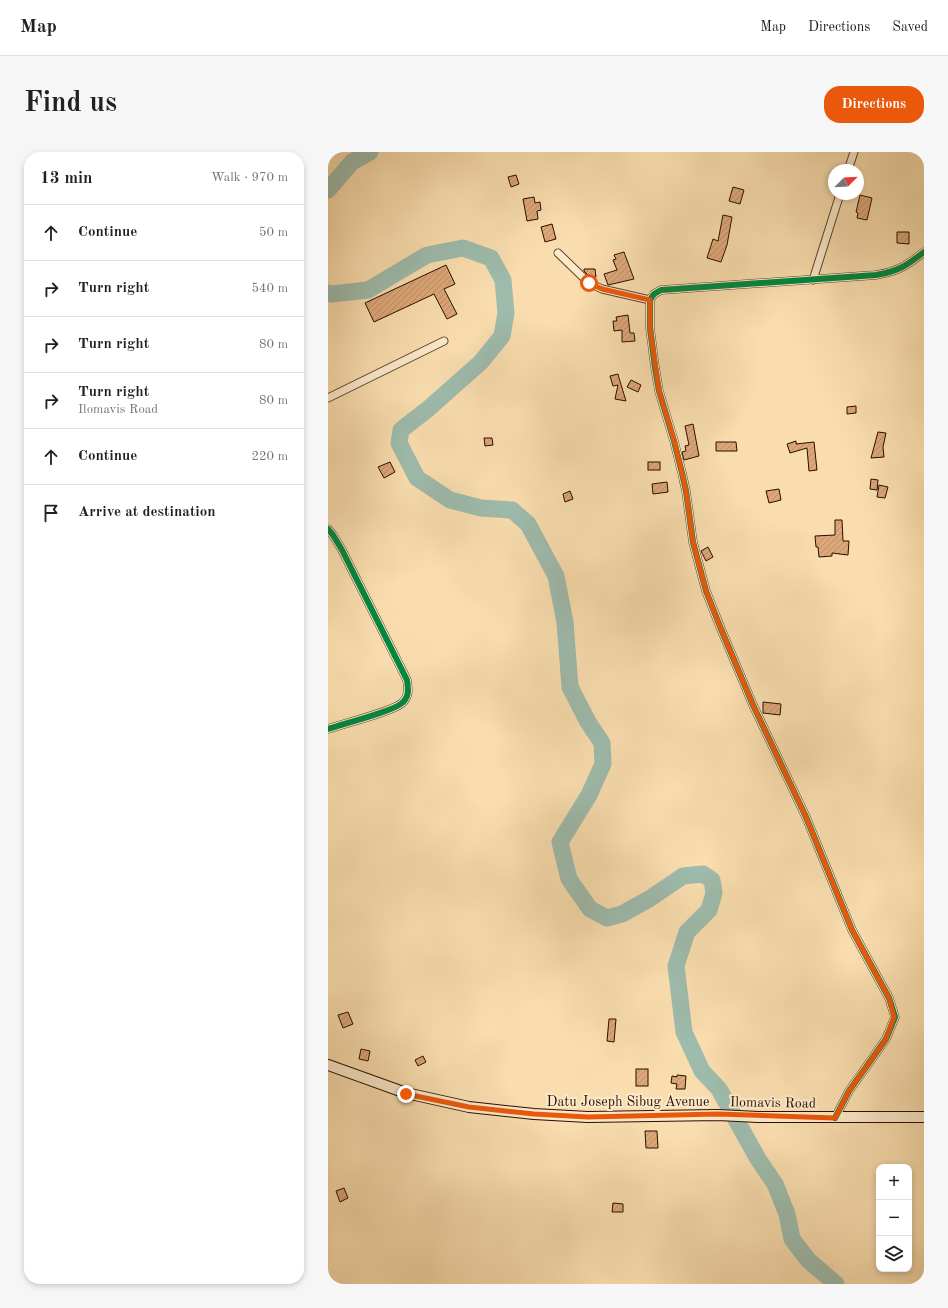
<!DOCTYPE html>
<meta charset="utf-8">
<style>
:root{--surface:#fff;--page:#f6f6f6;--text:#202124;--muted:#757577;--line:#e0e0e0;--accent:#ea580c}
body{margin:0;font-family:"Old Standard TT",serif;background:var(--page);color:var(--text)}
.controls{position:absolute;right:12px;bottom:12px;display:grid;overflow:hidden;border-radius:8px;box-shadow:0 2px 6px #0003}
.controls button{width:36px;height:36px;display:grid;place-items:center;padding:0;border:0;border-bottom:1px solid var(--line);background:var(--surface);color:var(--text);font:20px sans-serif}
.compass{position:absolute;left:500px;top:12px;width:36px;height:36px;border-radius:50%;background:var(--surface);box-shadow:0 2px 6px #0003;rotate:66deg}
.stop{position:absolute;width:12px;height:12px;margin:-9px;border:3px solid #ea580c;border-radius:50%;background:#fff}
.stop.end{background:#ea580c;border-color:#fff;box-shadow:0 1px 4px #0008}
.list{margin:0;padding:0;list-style:none}
h2{display:flex;justify-content:space-between;align-items:center;height:52px;margin:0;padding:0 16px;font-size:17px}
h2 small{font-size:13px;font-weight:400;color:var(--muted)}
.list li{display:grid;grid-template-columns:26px 1fr auto;gap:12px;align-items:center;box-sizing:border-box;height:56px;padding:0 16px;border-top:1px solid var(--line)}
.list b{display:block;font-size:15px;white-space:nowrap}
.list p{margin:0;font-size:13px;white-space:nowrap;color:var(--muted)}
.list em{font-size:13px;font-style:normal;color:var(--muted)}
.icon{flex:none;width:22px;height:22px;fill:none;stroke:currentColor;stroke-width:2;stroke-linecap:round;stroke-linejoin:round}
.map{position:relative;flex:none;width:596px;height:1132px;overflow:hidden;border-radius:16px}
header{display:flex;align-items:center;gap:24px;box-sizing:border-box;height:56px;padding:0 20px;background:var(--surface);border-bottom:1px solid var(--line)}
header strong{font-size:19px}
nav{display:flex;gap:22px;margin-inline-start:auto;font-size:14px}
.intro{display:flex;align-items:center;justify-content:space-between;box-sizing:border-box;height:96px;padding:0 24px}
h1{margin:0;font-size:28px}
.button{padding:10px 18px;border-radius:16px;background:var(--accent);color:#fff;font-size:14px;font-weight:700}
main{display:flex;gap:24px;padding:0 24px}
aside{flex:1;background:var(--surface);border-radius:16px;box-shadow:0 2px 6px #0003}
.map>svg:first-child{display:block}
.lines{fill:none;stroke-linecap:round;stroke-linejoin:round}
.river{stroke:#9ebbac;stroke-width:17}
.building{fill:url(#building-hatch);stroke:#2b0c00}
.street-casing{stroke:#5e402c;stroke-width:9}
.secondary-casing{stroke:#2b0c00;stroke-width:12}
.street{stroke:#fbe9ca;stroke-width:7}
.secondary{stroke:#fbe9ca;stroke-width:10}
.cycleway-casing{stroke:#fbe9ca;stroke-width:8}
.cycleway{stroke:#00873e;stroke-width:6}
.route{stroke:#ea580c;stroke-width:5}
.labels{text-anchor:middle;stroke-width:4;stroke-linejoin:round;paint-order:stroke}
.street-label{font-size:14px;fill:#2b0c00;stroke:#fbe9ca}
</style>
<header>
<strong>Map</strong>
<nav><a>Map</a><a>Directions</a><a>Saved</a></nav>
</header>
<div class="intro"><h1>Find us</h1><a class="button">Directions</a></div>
<main>
<aside>
<h2>13 min<small>Walk · 970 m</small></h2>
<ul class="list">
<li><svg class="icon" aria-label="ahead" viewBox="0 0 24 24"><path d="M12 20V5M6 11l6-6 6 6"/></svg><div><b>Continue</b></div><em>50 m</em></li>
<li><svg class="icon" aria-label="right" viewBox="0 0 24 24"><path d="M7 20v-9h11M14 6l5 5-5 5"/></svg><div><b>Turn right</b></div><em>540 m</em></li>
<li><svg class="icon" aria-label="right" viewBox="0 0 24 24"><path d="M7 20v-9h11M14 6l5 5-5 5"/></svg><div><b>Turn right</b></div><em>80 m</em></li>
<li><svg class="icon" aria-label="right" viewBox="0 0 24 24"><path d="M7 20v-9h11M14 6l5 5-5 5"/></svg><div><b>Turn right</b><p>Ilomavis Road</p></div><em>80 m</em></li>
<li><svg class="icon" aria-label="ahead" viewBox="0 0 24 24"><path d="M12 20V5M6 11l6-6 6 6"/></svg><div><b>Continue</b></div><em>220 m</em></li>
<li><svg class="icon" aria-label="arrive" viewBox="0 0 24 24"><path d="M6 21V4h12l-3 4 3 4H6"/></svg><div><b>Arrive at destination</b></div></li>
</ul>
</aside>
<div class="map">
<svg width="596" height="1132" viewBox="0 0 596 1132">
<defs>
<pattern id="building-hatch" width="6" height="6" patternUnits="userSpaceOnUse"><rect width="6" height="6" fill="#dda879"/><path d="M-1 1l2-2M0 6l6-6M5 7l2-2" fill="none" stroke="#be8f67"/></pattern>
</defs>
<rect width="100%" height="100%" fill="#f9ddae"/>
<filter id="stains"><feTurbulence type="fractalNoise" baseFrequency=".005" numOctaves="4"/><feColorMatrix values="0 0 0 0 .2 0 0 0 0 .09 0 0 0 0 .02 0 0 0 .5 -.17"/></filter>
<radialGradient id="worn" r=".72"><stop offset=".6" stop-color="#630" stop-opacity="0"/><stop offset="1" stop-color="#630" stop-opacity=".3"/></radialGradient>
<g class="lines">
<g class="river">
<polyline points="0,38 24,10 42,0"/>
<polyline points="0,141 4,142 40,138 99,103 135,96 163,106 175,128 178,161 174,184 153,210 100,257 73,278 71,291 89,326 122,348 153,356 184,358 200,372 228,424 237,470 242,535 260,570 274,591 275,612 261,643 232,690 241,727 262,757 279,766 294,762 321,747 355,724 375,722 384,728 386,741 381,758 359,780 348,814 356,880 374,919 391,937 430,1007 447,1032 459,1062 464,1087 480,1108 508,1132"/>
</g>
</g>
<g class="building">
<polygon points="188,23 191,32 183,35 180,25"/>
<polygon points="405,35 416,38 412,52 401,49"/>
<polygon points="532,43 544,46 539,68 529,66 530,61 528,60"/>
<polygon points="206,45 207,51 212,50 213,58 209,59 210,67 199,69 195,47"/>
<polygon points="395,63 404,65 399,93 393,110 379,106 385,87 390,89"/>
<polygon points="224,72 228,87 217,90 213,75"/>
<polygon points="569,80 581,80 581,92 569,91"/>
<polygon points="296,100 306,127 280,133 276,122 289,118 285,108 288,107 286,103"/>
<polygon points="118,113 127,132 116,137 129,162 119,167 106,142 46,170 37,151"/>
<polygon points="256,117 267,117 268,125 262,125 256,119"/>
<polygon points="300,163 302,181 306,181 307,189 294,190 294,178 286,179 285,169 289,169 288,165"/>
<polygon points="290,222 291,226 298,249 287,247 290,233 285,234 282,224"/>
<polygon points="303,228 313,233 310,240 299,235"/>
<polygon points="528,254 528,261 519,262 519,255"/>
<polygon points="365,272 371,304 356,308 354,300 358,299 357,294 361,293 357,274"/>
<polygon points="550,280 558,281 555,295 556,305 543,306"/>
<polygon points="156,286 164,286 165,293 157,294"/>
<polygon points="468,289 468,292 486,290 489,318 481,319 479,296 462,301 459,292"/>
<polygon points="388,290 408,290 409,299 388,299"/>
<polygon points="62,310 67,320 56,326 50,315"/>
<rect x="320" y="310" width="12" height="8"/>
<polygon points="543,327 550,328 549,338 542,337"/>
<polygon points="339,330 340,340 325,342 324,332"/>
<polygon points="551,333 560,335 557,346 549,345"/>
<polygon points="451,337 453,348 441,351 438,339"/>
<polygon points="242,339 245,347 237,350 235,342"/>
<polygon points="507,368 514,368 515,389 521,389 520,403 504,401 504,404 491,405 490,395 488,395 487,384 507,383"/>
<polygon points="380,395 385,405 378,409 373,399"/>
<polygon points="435,550 453,552 452,563 435,561"/>
<polygon points="20,860 25,872 15,876 10,863"/>
<polygon points="281,867 288,867 286,890 279,889"/>
<polygon points="33,897 42,899 40,909 31,907"/>
<polygon points="95,904 98,910 90,914 87,908"/>
<rect x="308" y="917" width="12" height="17"/>
<polygon points="349,923 358,924 357,937 348,937 349,932 343,931 344,924 349,925"/>
<polygon points="317,979 329,979 330,996 318,996"/>
<polygon points="16,1036 20,1046 12,1050 8,1039"/>
<polygon points="285,1051 295,1052 295,1060 284,1060"/>
</g>
<g class="lines">
<defs>
<g id="street">
<polyline points="520,18 526,0"/>
<polyline points="230,101 261,131 274,137 322,148"/>
<polyline points="485,128 512,42"/>
<polyline points="0,246 116,189"/>
<path d="M0,377L5,383L14,398L79,528C80,536 82,544 74,551C66,559 14,572 0,577"/>
<path d="M507,966L521,939L558,887L567,865L561,846L524,778L478,665L425,553L393,477L378,439L365,390L358,339L354,321L346,289L331,239L327,215L322,176V148L326,142L333,138L548,123C571,119 578,114 596,100"/>
</g>
<polyline id="secondary" points="0,913 78,941 141,955 206,962 260,965 390,963 430,965 596,965"/>
</defs>
<use href="#street" class="street-casing"/>
<use href="#secondary" class="secondary-casing"/>
<use href="#street" class="street"/>
<use href="#secondary" class="secondary"/>
<defs>
<g id="cycleway">
<path d="M0,377L5,383L14,398L79,528C80,536 82,544 74,551C66,559 14,572 0,577"/>
<path d="M507,966L521,939L558,887L567,865L561,846L524,778L478,665L425,553L393,477L378,439L365,390L358,339L354,321L346,289L331,239L327,215L322,176V148L326,142L333,138L548,123C571,119 578,114 596,100"/>
</g>
</defs>
<use href="#cycleway" class="cycleway-casing"/>
<use href="#cycleway" class="cycleway"/>
</g>
<g class="lines">
<polyline class="route" points="78,942 141,955 206,962 260,965 390,962 507,966 521,939 558,887 566,865 561,846 524,778 478,665 425,553 393,477 378,439 365,390 358,339 354,321 346,288 331,239 322,176 322,148 274,137 261,131"/>
</g>
<g class="labels">
<g class="street-label">
<text x="300" y="954">Datu Joseph Sibug Avenue</text>
<text transform="translate(445 950) rotate(1)" y="5">Ilomavis Road</text>
</g>
</g>
<rect width="100%" height="100%" filter="url(#stains)"/>
<rect width="100%" height="100%" fill="url(#worn)"/>
</svg>
<div class="controls">
<button>+</button>
<button>−</button>
<button><svg class="icon" aria-label="layers" viewBox="0 0 24 24"><path d="M12 4l9 5-9 5-9-5zM3 14l9 5 9-5"/></svg></button>
</div>
<svg class="compass" viewBox="-18 -18 36 36"><path d="M0-13l5 13h-10z" fill="#e53935"/><path d="M0 13l5-13h-10z" fill="#757577"/></svg>
<div class="stop" style="left:261px;top:131px"></div>
<div class="stop end" style="left:78px;top:942px"></div>
</div>
</main>
